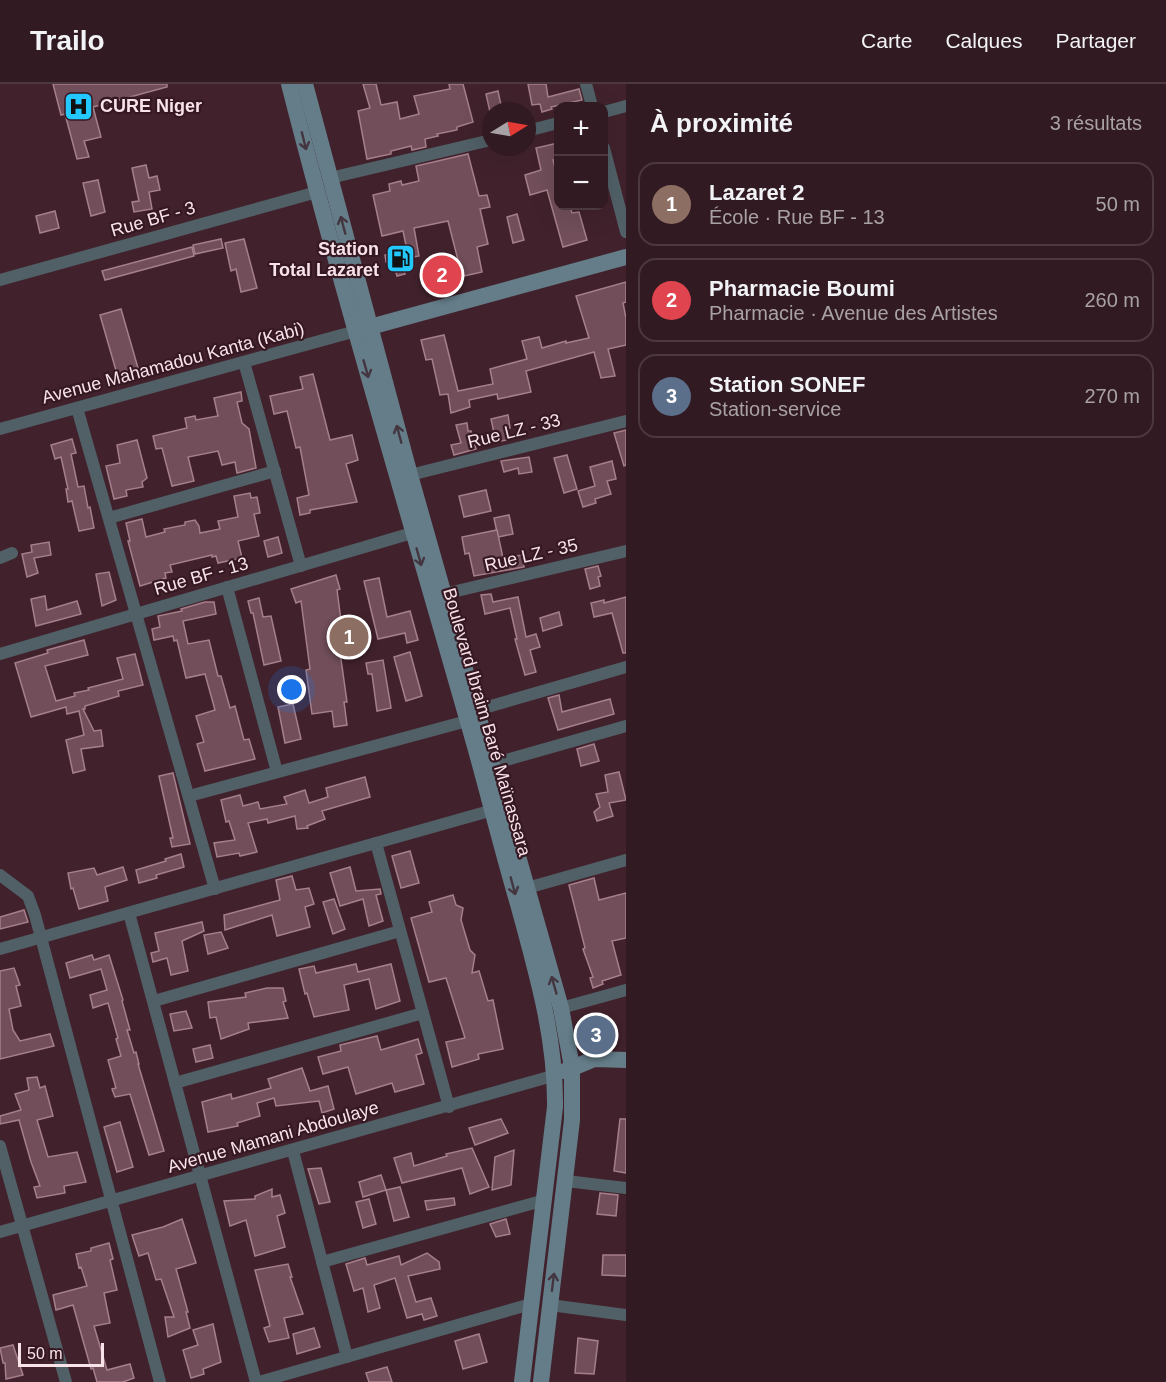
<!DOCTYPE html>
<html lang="fr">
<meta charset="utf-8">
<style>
:root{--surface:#311a21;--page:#39232a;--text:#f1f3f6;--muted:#a8a1a5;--line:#4c383f;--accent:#db2777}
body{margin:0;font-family:Helvetica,sans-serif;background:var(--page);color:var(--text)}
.controls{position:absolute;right:18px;top:18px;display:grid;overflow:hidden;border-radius:12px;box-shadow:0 6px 24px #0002}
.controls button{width:54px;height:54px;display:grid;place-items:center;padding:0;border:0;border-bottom:2px solid var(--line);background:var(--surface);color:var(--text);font:30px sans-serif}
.compass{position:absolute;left:482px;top:18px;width:54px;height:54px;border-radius:50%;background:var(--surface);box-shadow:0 6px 24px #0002;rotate:79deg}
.scale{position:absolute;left:18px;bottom:15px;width:86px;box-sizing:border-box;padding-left:6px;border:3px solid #f8e3e9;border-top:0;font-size:16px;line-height:21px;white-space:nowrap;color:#f8e3e9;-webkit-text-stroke:4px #361823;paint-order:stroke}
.you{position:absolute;left:292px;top:606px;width:21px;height:21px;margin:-15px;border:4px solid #fff;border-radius:50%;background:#1a73e8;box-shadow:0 0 0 9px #1a73e833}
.badge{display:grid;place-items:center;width:39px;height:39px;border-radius:50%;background:var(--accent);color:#fff;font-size:20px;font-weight:700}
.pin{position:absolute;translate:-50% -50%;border:3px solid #fff;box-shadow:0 2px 6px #0006}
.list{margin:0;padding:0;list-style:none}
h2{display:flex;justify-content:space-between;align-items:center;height:78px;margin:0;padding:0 24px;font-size:26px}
h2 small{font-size:20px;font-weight:400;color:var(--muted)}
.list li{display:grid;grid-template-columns:39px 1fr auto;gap:18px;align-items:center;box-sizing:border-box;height:84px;margin:0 12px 12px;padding:0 12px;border:2px solid var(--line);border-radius:18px}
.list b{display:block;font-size:22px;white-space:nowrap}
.list p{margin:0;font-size:20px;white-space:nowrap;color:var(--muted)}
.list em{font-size:20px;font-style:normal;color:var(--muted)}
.map{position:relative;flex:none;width:626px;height:1298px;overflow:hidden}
header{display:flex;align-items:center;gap:36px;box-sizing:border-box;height:84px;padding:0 30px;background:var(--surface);border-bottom:2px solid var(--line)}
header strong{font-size:28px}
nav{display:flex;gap:33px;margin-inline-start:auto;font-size:21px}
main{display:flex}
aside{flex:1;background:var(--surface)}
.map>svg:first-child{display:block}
.building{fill:#714e59;stroke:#a57f8b;stroke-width:1.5}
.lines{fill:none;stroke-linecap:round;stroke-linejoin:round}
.street{stroke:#516067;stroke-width:12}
.secondary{stroke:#647d88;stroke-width:16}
.oneway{stroke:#443641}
.labels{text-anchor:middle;stroke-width:4.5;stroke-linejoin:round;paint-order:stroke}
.poi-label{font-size:18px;font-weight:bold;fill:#f8e3e9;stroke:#361823;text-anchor:start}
.street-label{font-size:18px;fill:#f8e3e9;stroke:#361823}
</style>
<header>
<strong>Trailo</strong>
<nav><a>Carte</a><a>Calques</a><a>Partager</a></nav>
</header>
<main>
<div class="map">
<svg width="626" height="1298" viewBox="0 0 626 1298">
<rect width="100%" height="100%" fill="#41222c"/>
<g class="building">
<polygon points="53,0 167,0 167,3 93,23 101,53 84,57 89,73 77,75 65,30 61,31"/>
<polygon points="363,0 376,0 381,21 397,18 400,35 419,30 414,12 450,5 449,0 463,0 473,38 457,43 457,46 437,50 438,52 425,55 426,63 412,66 411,62 391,67 391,70 367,75 358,27 370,24"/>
<polygon points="528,0 546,0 548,13 579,5 582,16 551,23 552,25 542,28 540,20 532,21"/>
<polygon points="498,7 502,26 490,28 486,10"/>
<polygon points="558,59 558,74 553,76 558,96 558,122 570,122 572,129 579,128 587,156 563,163 547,106 530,111 525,91 541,86 536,64"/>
<polygon points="468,70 479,112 487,111 490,123 480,125 488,160 477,163 482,188 451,195 441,199 442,201 431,204 428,191 460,184 448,137 414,144 419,172 402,175 405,190 397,192 393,177 386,178 385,171 407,166 403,147 382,152 373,111 390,107 389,100 401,97 402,101 419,97 416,82"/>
<polygon points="146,81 149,94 157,92 160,106 149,108 152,125 134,128 132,118 139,117 132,84"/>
<polygon points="98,96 105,128 91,132 83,99"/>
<polygon points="55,127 59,144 40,149 36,132"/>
<polygon points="517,130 524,156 513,159 507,133"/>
<polygon points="221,155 223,164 195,170 193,161"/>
<polygon points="244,155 257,204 241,208 236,185 231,187 225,159"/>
<polygon points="192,163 194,172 105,196 102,187"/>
<polygon points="626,198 626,218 623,219 626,234 626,261 608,265 615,292 601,294 594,268 526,287 531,308 498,315 497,310 469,316 470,323 451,329 448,310 440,311 432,275 426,276 421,256 444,251 458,307 493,300 490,285 527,275 522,257 539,253 542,264 566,257 566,259 589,254 576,212"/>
<polygon points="121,225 138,284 117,290 100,231"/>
<polygon points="313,290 330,356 352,351 358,376 346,380 357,418 310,426 310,429 300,431 297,414 309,411 300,363 296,364 287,327 274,330 270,312 303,305 300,293"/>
<polygon points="241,308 242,317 237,318 242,339 249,345 256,384 237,389 235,378 222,381 218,367 188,373 194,397 172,402 162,364 156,365 153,352 187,344 185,334 195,332 196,336 218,332 214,314"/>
<polygon points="508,331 510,344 505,345 507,356 496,358 491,335"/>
<polygon points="467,339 468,347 471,347 476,365 454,371 451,361 461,359 456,341"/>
<polygon points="626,346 626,381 624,382 614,349"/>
<polygon points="72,355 76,369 71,370 78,403 84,402 88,424 90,423 94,444 79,447 72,417 68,418 66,405 68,405 61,373 55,375 51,361"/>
<polygon points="137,356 147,394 142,398 143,403 126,406 127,412 114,415 106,382 120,379 117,361"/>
<polygon points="567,371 577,405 564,409 554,374"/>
<polygon points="529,373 532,388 519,390 518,384 504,388 501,377"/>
<polygon points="612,377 616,395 607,397 611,410 595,415 596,419 583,423 578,407 595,402 590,383"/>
<polygon points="486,406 491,427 464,433 459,412"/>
<polygon points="250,409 251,414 257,413 260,429 254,430 259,452 238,457 242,474 218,479 216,472 212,473 212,471 170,481 172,488 165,489 166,494 140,502 128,457 130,457 126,439 142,435 146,453 165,448 164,445 185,441 185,438 195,436 199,442 200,449 220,445 218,437 238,433 234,412"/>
<polygon points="509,431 513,450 498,453 494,434"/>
<polygon points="497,446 503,474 522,471 524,483 474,492 469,469 465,470 462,453"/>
<polygon points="278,453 282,469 268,473 264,457"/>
<polygon points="49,458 51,471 34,474 38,489 27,493 22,470 32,468 31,461"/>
<polygon points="598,482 601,492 598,493 600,502 590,505 585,485"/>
<polygon points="109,488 116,516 102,522 96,490"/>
<polygon points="336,491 340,505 337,506 345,567 340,568 347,618 344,618 347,641 334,643 332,627 312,630 306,586 310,585 301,517 296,519 291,505"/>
<polygon points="379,494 387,533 410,527 418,556 407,559 405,549 378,555 364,497"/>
<polygon points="491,510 493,518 518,513 526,553 536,550 540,563 530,566 536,588 525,591 515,555 517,555 510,524 485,530 481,511"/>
<polygon points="45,512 47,526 77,517 81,530 36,542 31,515"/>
<polygon points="626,513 626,569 623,569 612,529 594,533 591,519 604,516 604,519"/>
<polygon points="259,514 263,533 271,532 281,577 264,581 253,529 251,529 248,517"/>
<polygon points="205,518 214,518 216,530 183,537 188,560 209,556 218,592 221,592 230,624 235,622 244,656 249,655 255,675 205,687 197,660 204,658 196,632 215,626 205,590 186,594 177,556 174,557 173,552 154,556 152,545 160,543 158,532 182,527 181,525"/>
<polygon points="559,528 562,541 543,547 540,534"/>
<polygon points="84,556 88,571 45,582 56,617 75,612 74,609 89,606 88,604 123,595 117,574 135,570 143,601 118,607 119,612 85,622 85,625 83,625 94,647 101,646 103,662 81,665 85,686 73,689 66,656 84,651 79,627 67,630 66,623 31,633 15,579 48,569 47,566"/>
<polygon points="410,568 422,612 406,617 394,573"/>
<polygon points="383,576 391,624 377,627 372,590 368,590 366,579"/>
<polygon points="559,611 562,628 610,615 614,630 558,646 548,614"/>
<polygon points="293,620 301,655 285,659 278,623"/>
<polygon points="594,660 599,677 581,682 577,665"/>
<polygon points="619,688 626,716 609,719 613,732 597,737 594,728 600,723 596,710 608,708 605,691"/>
<polygon points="173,689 190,760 172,763 170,754 173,754 159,692"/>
<polygon points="365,693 370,713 322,727 325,735 307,742 308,744 297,745 295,732 268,739 267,735 248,739 257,768 240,772 239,769 217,773 214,759 235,756 229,737 226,738 221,716 240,711 243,722 258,718 260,725 287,720 284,713 305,706 309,719 328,713 326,704"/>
<polygon points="410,767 419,799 401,804 392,772"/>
<polygon points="181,770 184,783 156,791 157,794 139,799 136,786 166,777 165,775"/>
<polygon points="123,783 127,796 105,803 108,817 79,825 73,804 71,805 68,789 94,784 97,791"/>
<polygon points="350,783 356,807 380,805 381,810 376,811 383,837 369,842 363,815 340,822 330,789"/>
<polygon points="292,792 296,806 309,804 314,820 305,823 310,843 277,852 272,831 225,846 224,831 280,816 276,796"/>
<polygon points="594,794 599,816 626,809 626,854 612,857 621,891 602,897 603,900 593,904 590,894 593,893 583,865 585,864 569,801"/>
<polygon points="453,811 456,821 463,824 461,836 470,866 475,871 472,889 479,887 488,917 493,916 503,965 478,970 479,975 452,983 446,958 465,954 446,894 429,898 411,834 432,828 429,818"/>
<polygon points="334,815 345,845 333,850 323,818"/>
<polygon points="24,826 28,838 0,845 0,833"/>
<polygon points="202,838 204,847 182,857 188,887 171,891 167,874 153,878 151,869 159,867 155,849"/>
<polygon points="221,848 228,864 208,870 204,851"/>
<polygon points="92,871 94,876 109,871 123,916 122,917 130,946 127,946 134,969 136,968 139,980 138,980 164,1067 149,1071 130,1010 115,1013 112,1005 116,1004 108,976 121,972 116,955 118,954 108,919 93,924 90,911 107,906 101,885 70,894 66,879"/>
<polygon points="356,880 358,888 391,880 400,917 376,925 369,895 344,901 349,926 314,933 307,909 305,910 299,885 314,882 316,889"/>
<polygon points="14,884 20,901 16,902 21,922 9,925 13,946 20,957 50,950 54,962 0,975 0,887"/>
<polygon points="267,904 283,904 286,917 283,918 288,934 248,939 249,945 221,955 216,933 210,934 208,918 246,913 245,909"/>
<polygon points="186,927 192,944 174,947 170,930"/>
<polygon points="377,952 381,966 418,955 422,969 416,971 424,1000 395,1008 392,999 356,1010 348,983 323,990 318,973 341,967 340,961"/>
<polygon points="210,961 213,974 196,978 193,965"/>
<polygon points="302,984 310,1007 328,1002 334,1025 322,1029 319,1017 276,1022 274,1014 257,1019 260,1032 237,1039 238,1042 208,1048 202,1018 231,1010 232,1015 271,1004 268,995"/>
<polygon points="37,993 40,1004 45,1002 53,1032 37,1036 48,1073 77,1068 86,1098 64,1102 65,1109 37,1114 34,1103 40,1102 31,1078 19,1036 0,1040 0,1032 21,1026 15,1010 29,1006 27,994"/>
<polygon points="501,1035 508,1049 475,1061 469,1044"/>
<polygon points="620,1035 626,1035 626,1089 614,1087"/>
<polygon points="120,1038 133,1083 117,1088 104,1043"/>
<polygon points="472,1064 489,1103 470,1110 462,1084 402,1099 394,1074 411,1069 414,1082 447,1072 446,1070"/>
<polygon points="514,1066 511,1101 492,1106 495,1073"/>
<polygon points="321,1084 330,1118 319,1120 308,1085"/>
<polygon points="381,1091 386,1106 363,1113 359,1098"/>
<polygon points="400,1103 409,1133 394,1137 386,1106"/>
<polygon points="272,1105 272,1113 280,1111 285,1129 277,1132 285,1163 255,1172 246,1136 230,1142 224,1117 255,1115 255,1112"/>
<polygon points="600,1109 618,1111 616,1132 597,1130"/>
<polygon points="454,1114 455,1121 427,1126 425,1117"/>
<polygon points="369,1115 376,1140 363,1144 356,1118"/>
<polygon points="182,1135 196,1179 176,1185 188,1228 186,1228 190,1244 168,1253 165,1233 174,1233 161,1195 156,1196 148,1169 139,1172 132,1151 163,1143"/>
<polygon points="506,1135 510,1150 496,1153 490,1140"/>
<polygon points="109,1159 113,1175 110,1176 117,1206 104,1209 110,1239 94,1242 107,1286 130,1280 134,1294 123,1298 97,1298 93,1284 91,1285 73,1221 56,1226 53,1211 87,1202 81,1183 79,1184 76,1170 91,1167 91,1164"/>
<polygon points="427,1169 439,1178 440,1185 408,1192 416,1218 431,1214 437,1232 424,1236 422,1230 407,1234 395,1194 374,1201 380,1224 368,1228 363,1204 354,1207 346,1180 365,1174 367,1181 399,1172 401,1181"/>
<polygon points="603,1171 626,1171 626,1192 602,1191"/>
<polygon points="288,1180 292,1193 290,1193 303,1230 284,1234 289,1254 269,1258 264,1244 270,1242 255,1186"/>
<polygon points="213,1240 221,1278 203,1285 204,1290 191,1294 183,1266 198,1261 193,1246"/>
<polygon points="314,1244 320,1263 297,1270 293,1250"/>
<polygon points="479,1250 487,1278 463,1285 455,1257"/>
<polygon points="578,1254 598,1257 594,1290 575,1289"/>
<polygon points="13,1261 23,1291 6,1295 5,1279 3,1279 0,1264"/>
<polygon points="387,1283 392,1298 369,1298 366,1289"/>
</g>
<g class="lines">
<g class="street">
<polyline points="586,0 592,22"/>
<polyline points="604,28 626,22"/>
<polyline points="527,47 558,39"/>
<polyline points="604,64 626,148"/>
<polyline points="330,94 491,56"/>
<polyline points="0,196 317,108"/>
<polyline points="244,278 301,482"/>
<polyline points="77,324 215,805"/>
<polyline points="0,345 356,247"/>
<polyline points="410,391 626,337"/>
<polyline points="109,434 275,387"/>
<polyline points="0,474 12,469"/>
<polyline points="227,503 277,688"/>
<polyline points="444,510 626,467"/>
<polyline points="0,570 412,449"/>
<polyline points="477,626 626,583"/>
<polyline points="492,680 626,642"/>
<polyline points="189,712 467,637"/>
<polyline points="376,759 449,1023"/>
<polyline points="0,791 28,812 35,831 160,1298"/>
<polyline points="527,804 626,776"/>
<polyline points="129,829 256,1298"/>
<polyline points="0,865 493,726"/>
<polyline points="154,917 400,847"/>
<polyline points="561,924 626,906"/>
<polyline points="175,999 423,929"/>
<polyline points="0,1062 66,1298"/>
<polyline points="293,1067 347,1273"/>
<polyline points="566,1097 626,1104"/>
<polyline points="0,1148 556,991"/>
<polyline points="322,1178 545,1116"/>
<polyline points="550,1221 626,1231"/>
<polyline points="259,1298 531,1220"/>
</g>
<g class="secondary">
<path d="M289,0C346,223 413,444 476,666C490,717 503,769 518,820C536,887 556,953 555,1023L522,1298"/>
<polyline points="305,0 410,391 561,924 572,983 572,1036 541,1298"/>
<polyline points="359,246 626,173"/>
<polyline points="565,987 594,975 626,976"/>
</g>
</g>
<defs><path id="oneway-shaft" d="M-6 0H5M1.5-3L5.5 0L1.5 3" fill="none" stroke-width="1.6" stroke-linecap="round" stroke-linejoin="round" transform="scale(1.5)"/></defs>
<g class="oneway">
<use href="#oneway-shaft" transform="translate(304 57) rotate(76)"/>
<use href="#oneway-shaft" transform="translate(343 141) rotate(-105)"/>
<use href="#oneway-shaft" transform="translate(366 285) rotate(74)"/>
<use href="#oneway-shaft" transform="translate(399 350) rotate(-105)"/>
<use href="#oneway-shaft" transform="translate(419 473) rotate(74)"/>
<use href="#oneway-shaft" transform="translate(513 802) rotate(75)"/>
<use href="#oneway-shaft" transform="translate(554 901) rotate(-106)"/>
<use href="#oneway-shaft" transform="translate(553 1198) rotate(-83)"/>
</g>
<defs>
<symbol id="hospital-square" viewBox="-11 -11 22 22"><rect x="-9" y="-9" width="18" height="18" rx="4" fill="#23c9fe" stroke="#361823"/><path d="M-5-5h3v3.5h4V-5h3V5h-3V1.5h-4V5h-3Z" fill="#111"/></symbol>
<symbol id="fuel-square" viewBox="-11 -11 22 22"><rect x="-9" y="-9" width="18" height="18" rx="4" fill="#23c9fe" stroke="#361823"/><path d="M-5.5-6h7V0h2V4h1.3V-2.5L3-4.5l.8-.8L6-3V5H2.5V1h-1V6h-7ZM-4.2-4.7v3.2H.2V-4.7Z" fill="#111"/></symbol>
</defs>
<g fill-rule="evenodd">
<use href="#hospital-square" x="62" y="6" width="33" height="33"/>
<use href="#fuel-square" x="384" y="158" width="33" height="33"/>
</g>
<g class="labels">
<g class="poi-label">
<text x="100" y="28">CURE Niger</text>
<text x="379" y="171" text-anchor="end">Station<tspan x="379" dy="21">Total Lazaret</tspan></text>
</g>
<g class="street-label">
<text transform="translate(153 135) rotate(-16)" y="6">Rue BF - 3</text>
<text transform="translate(173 279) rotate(-15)" y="6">Avenue Mahamadou Kanta (Kabi)</text>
<text transform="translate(514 347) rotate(-14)" y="6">Rue LZ - 33</text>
<text transform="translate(531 471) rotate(-13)" y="6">Rue LZ - 35</text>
<text transform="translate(201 492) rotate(-16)" y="6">Rue BF - 13</text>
<text transform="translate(487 638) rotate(74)" y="6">Boulevard Ibraim Baré Maïnassara</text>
<text transform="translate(273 1053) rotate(-16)" y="6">Avenue Mamani Abdoulaye</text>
</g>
</g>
</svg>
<div class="controls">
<button>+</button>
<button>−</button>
</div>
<svg class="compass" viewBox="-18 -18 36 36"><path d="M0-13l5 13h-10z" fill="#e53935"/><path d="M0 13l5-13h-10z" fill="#a8a1a5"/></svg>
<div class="scale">50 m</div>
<div class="you"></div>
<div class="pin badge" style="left:349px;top:553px;background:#8d6e63">1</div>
<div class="pin badge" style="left:442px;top:191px;background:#e0444e">2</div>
<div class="pin badge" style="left:596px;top:951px;background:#5c6f8a">3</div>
</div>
<aside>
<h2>À proximité<small>3 résultats</small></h2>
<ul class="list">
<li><span class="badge" style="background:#8d6e63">1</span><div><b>Lazaret 2</b><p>École · Rue BF - 13</p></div><em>50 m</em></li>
<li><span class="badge" style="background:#e0444e">2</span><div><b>Pharmacie Boumi</b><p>Pharmacie · Avenue des Artistes</p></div><em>260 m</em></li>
<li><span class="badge" style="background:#5c6f8a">3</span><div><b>Station SONEF</b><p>Station-service</p></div><em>270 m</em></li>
</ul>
</aside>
</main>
